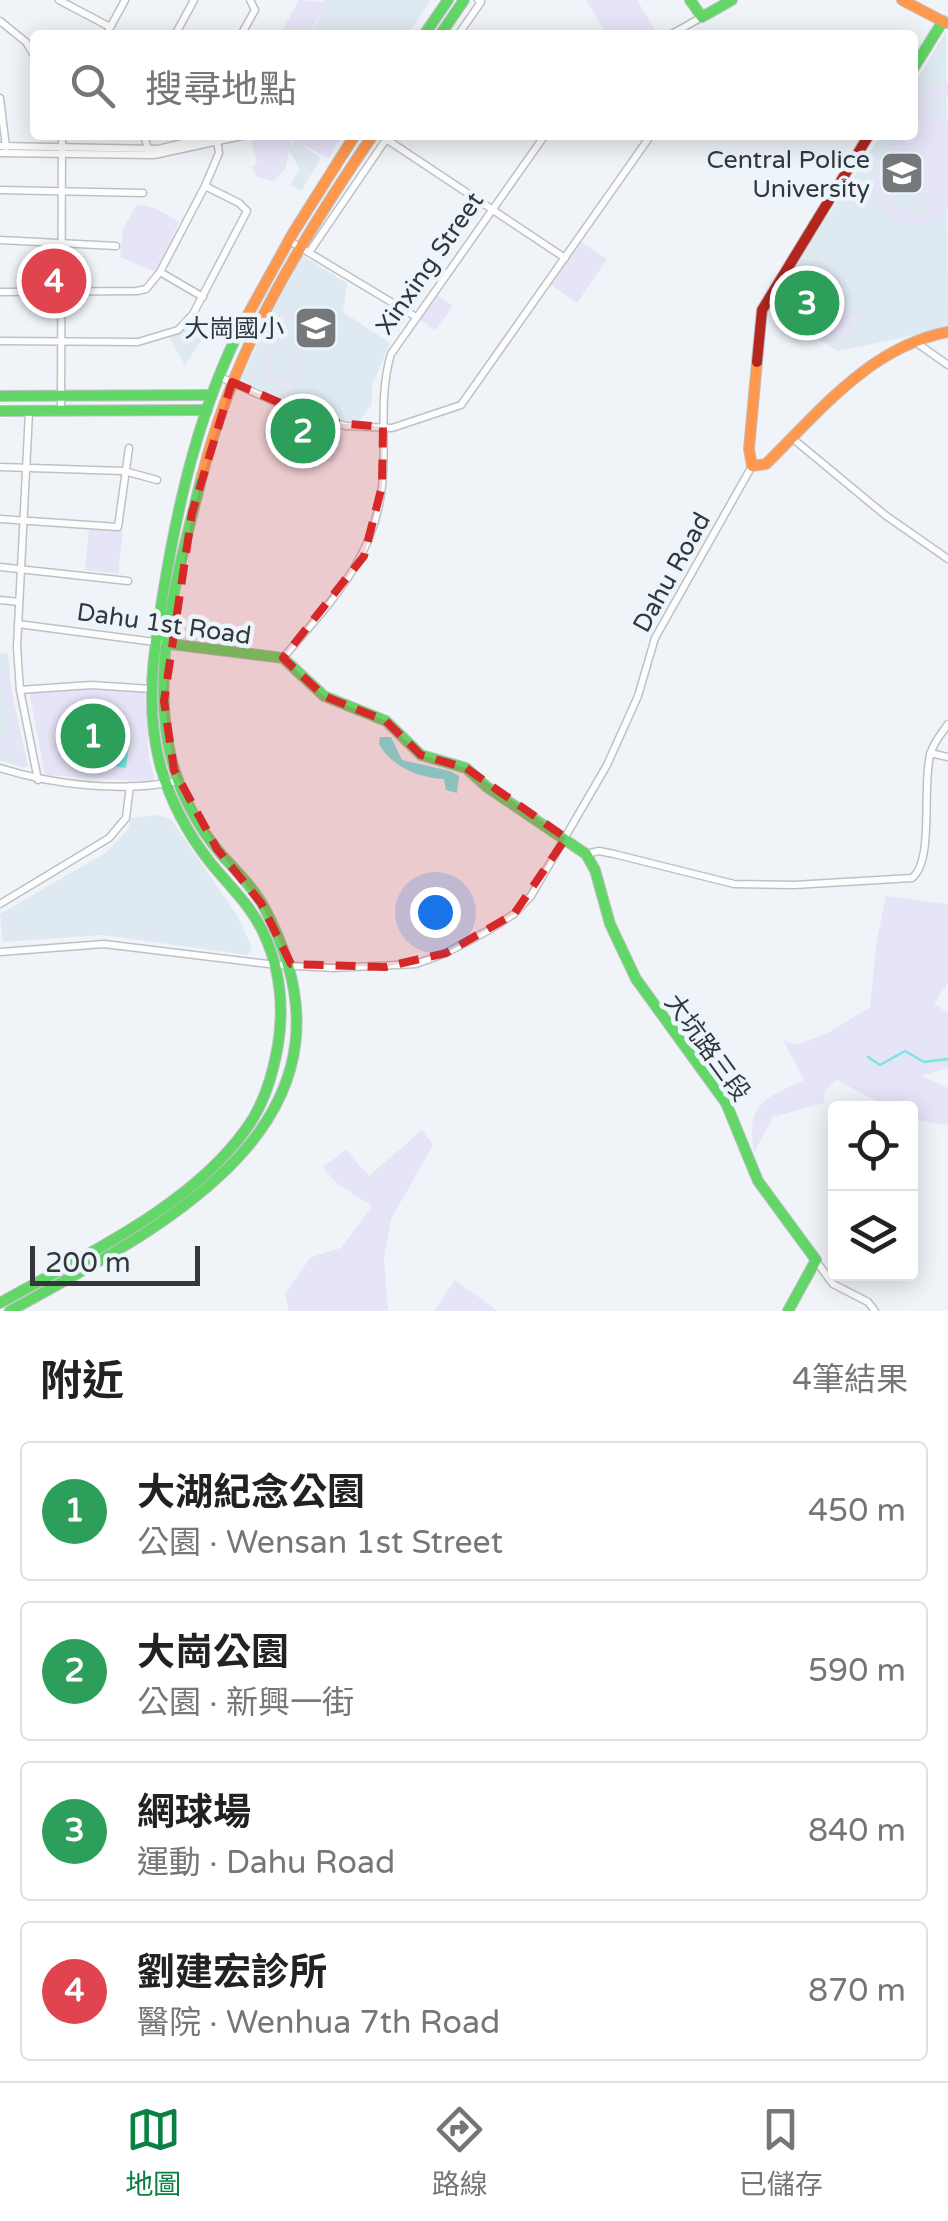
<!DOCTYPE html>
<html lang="zh-TW">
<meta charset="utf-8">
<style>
:root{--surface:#fff;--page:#f6f6f6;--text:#222;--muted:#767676;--line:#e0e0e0;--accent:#0b8043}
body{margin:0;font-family:"Varela Round","Noto Sans TC",sans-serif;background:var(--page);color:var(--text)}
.controls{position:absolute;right:30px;bottom:30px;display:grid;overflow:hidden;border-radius:10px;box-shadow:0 5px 25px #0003}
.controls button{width:90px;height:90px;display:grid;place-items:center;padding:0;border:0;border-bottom:2px solid var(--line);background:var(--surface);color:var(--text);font:50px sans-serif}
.scale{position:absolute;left:30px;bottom:25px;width:170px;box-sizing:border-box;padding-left:10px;border:5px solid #33373a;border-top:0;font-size:28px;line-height:35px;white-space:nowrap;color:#33373a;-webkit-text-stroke:8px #ecf5fc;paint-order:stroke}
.you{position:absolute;left:435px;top:912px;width:35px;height:35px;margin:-25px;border:8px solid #fff;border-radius:50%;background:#1a73e8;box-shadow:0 0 0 15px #1a73e833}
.badge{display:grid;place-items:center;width:65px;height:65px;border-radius:50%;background:var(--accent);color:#fff;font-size:32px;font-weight:700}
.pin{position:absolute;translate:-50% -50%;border:5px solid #fff;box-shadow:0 2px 10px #0006}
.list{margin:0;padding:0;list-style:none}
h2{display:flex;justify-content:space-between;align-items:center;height:130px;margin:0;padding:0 40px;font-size:42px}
h2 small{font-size:32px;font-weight:400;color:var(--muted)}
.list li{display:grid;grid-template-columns:65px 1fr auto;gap:30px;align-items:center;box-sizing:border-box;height:140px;margin:0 20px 20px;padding:0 20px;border:2px solid var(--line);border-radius:10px}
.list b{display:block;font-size:38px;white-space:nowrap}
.list p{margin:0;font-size:32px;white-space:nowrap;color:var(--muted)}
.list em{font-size:32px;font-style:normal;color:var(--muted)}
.icon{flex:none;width:55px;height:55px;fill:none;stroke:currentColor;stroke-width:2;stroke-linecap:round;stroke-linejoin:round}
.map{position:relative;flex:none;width:948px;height:1311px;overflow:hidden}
.search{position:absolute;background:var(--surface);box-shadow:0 5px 25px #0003;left:30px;right:30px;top:30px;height:110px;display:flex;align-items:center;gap:25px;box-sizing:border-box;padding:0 35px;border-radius:10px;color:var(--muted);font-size:38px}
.sheet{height:770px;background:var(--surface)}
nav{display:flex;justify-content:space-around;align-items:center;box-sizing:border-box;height:140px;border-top:2px solid var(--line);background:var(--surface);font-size:28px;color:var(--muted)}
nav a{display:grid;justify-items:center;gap:5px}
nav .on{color:var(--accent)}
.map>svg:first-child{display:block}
.built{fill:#dfe9f1}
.green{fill:#e6e4f7;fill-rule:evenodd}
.water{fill:#78e7e2}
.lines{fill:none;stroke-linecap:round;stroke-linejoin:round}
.stream{stroke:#78e7e2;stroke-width:2.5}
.street-casing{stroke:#bec1c4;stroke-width:9}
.fast-casing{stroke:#bec1c4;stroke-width:12}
.slow-casing{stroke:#bec1c4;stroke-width:12}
.jam-casing{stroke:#bec1c4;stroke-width:12}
.street{stroke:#fdfdfe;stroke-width:6}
.fast{stroke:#63d668;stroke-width:10}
.slow{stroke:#ff974d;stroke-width:10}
.jam{stroke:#b3261e;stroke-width:10}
.marked{fill:#d62828;fill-opacity:0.2;stroke:#d62828;stroke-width:8;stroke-dasharray:20 12;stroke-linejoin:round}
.labels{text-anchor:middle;stroke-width:9;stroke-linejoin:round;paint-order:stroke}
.poi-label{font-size:25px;fill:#33373a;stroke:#ecf5fc;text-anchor:end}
.street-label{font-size:25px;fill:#33373a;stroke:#ecf5fc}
</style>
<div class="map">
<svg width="948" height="1311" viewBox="0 0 948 1311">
<rect width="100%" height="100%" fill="#f0f4f8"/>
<g class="built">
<polygon points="325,0 431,0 407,35 309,35 318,21"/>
<polygon points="946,32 948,328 838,351 770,311 774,297 881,135 913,135 913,86"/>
<polygon points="295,141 321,158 301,191 290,185 300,169 289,150"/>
<polygon points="300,254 347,283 343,312 390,343 372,385 372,405 356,425 318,419 240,381"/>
<polygon points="193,319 208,331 185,365 168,336 183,329"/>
<polygon points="0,653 8,654 11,688 28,766 24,768 0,760"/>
<polygon points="156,815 171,819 238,917 252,948 248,955 102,935 3,942 0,914 107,852 128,829 131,818"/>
</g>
<g class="green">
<polygon points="299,0 326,2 309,35 280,35"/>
<polygon points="586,0 637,0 655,30 647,35 607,35"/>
<path d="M948,83V95L931,98L920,108L948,122V208C935,226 907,231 889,215C880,206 880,195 870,188L897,135H913V102L918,91L922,93L935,86ZM886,177L938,203V204L922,215L902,212L888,196Z"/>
<polygon points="250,135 342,135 329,158 292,140 285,169 274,181 257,177 252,167 257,163"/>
<polygon points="137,204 155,208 179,222 156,272 120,257 123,229"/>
<polygon points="580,241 607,259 577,303 550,284"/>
<polygon points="808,288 861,316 853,332 838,335 795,312"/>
<polygon points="436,294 453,306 435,330 419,319"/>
<path d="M299,309L312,317L315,330L290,392L286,391L288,385C274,388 264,381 262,366L281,318L287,312ZM300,314L308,320C310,337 299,369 285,380C252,378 279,335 288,318Z"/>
<polygon points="276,405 323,423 341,427 342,448 333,463 263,435"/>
<polygon points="89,527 123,532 118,574 85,570"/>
<path d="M0,668H6L25,762L17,764L13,747L0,755V746C19,733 0,691 0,668Z"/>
<polygon points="113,687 143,691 145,694 149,758 155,778 152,782 45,775 29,690"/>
<path d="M886,896L948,904V983L934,1003L948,1013V1068L921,1076L948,1088V1125L911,1119L910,1108H889L837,1080L825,1091L824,1103L773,1117L754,1153C746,1102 763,1100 804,1080L783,1040L796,1045L830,1032L870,1007L876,945Z"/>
<polygon points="422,1130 433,1145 391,1219 384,1258 388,1311 289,1311 285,1294 311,1257 341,1248 372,1206 336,1183 323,1167 346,1150 369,1176"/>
<polygon points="455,1280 498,1311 434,1311"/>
</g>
<g class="water">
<polygon points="79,726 94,731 122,734 129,746 126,768 72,760 60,748 58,740"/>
<path d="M380,737H391L402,760L450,771L459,776L457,793L446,790L444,779C418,778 391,766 379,744Z"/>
</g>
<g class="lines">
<polyline class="stream" points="868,1057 880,1065 905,1051 924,1062 948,1059"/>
<defs>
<g id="street">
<polyline points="59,0 110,27"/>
<polyline points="0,21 26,42 35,57"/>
<polyline points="106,35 125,0"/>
<polyline points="175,35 194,0"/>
<polyline points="241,35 255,10 250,0"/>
<polyline points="458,35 481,2 478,0"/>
<polyline points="670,35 702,17"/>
<polyline points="0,98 6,147"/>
<polyline points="144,135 148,149"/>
<polyline points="386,139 565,258"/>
<polyline points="0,146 158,149 216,135"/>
<polyline points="0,153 154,155 246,135"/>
<polyline points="0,190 143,193"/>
<polyline points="0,240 116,246"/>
<polyline points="288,240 416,317"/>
<polyline points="310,251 389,135"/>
<polyline points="160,272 203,297"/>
<polyline points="0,292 137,291 146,289 160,272 205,186 219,153 216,135"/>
<polyline points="0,341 138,342 178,330 193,314 247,211 239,203 205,186"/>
<polyline points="914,341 948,365"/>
<polyline points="220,377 302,414 346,426 392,428 461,405 651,135"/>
<polyline points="29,412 17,647 20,690 38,780"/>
<polyline points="61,412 62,135"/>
<polyline points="792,438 885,515 948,559"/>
<polyline points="0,467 124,471 157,480"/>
<polyline points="0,519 118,527 129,448"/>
<polyline points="0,567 128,581"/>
<polyline points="0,600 19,602"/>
<polyline points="18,624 170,644"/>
<path d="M283,658C329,603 374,561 382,486C387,442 378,397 391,354L545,135"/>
<polyline points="20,690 91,685 152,689"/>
<polyline points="930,753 948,757"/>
<path d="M0,768C54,785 122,793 178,781"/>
<path d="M586,854L599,851L614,854L734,884L794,885L912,878C935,860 921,783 931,752C934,742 942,733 948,724"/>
<polyline points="0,904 109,838 126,818 130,786"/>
<polyline points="0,952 104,944 276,965 334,968 416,964 446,953 489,930 514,914 531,896 607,765 638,696 655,638 752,466"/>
<polyline points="816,1261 833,1284 868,1302 875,1311"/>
</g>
<g id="fast">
<polyline points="690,0 702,17 732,0"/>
<polyline points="424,35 448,0"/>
<polyline points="440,35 464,0"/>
<polyline points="913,69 943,21"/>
<polyline points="0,396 212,395"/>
<polyline points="0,411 207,410"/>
<polyline points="170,644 283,658 324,696 386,721 421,755 466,768 487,787 586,854 595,870 610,924 636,979 726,1103 758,1181 816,1260 788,1311"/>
<path d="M0,1303C81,1257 191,1207 246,1129C264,1105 273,1074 278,1045C284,1007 280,969 264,934C251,905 229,886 210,862C188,834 171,802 161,768C144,707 154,649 164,588C179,498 200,409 241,327"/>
<path d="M10,1311C165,1225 379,1122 264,907C253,887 236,871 221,854C198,827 181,795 172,761C148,669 180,565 202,476"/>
</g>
<g id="slow">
<polyline points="902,0 946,23"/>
<polyline points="241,327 293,233 355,135"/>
<path d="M757,362L749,449L752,466L766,464C820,411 870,347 948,332"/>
<path d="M202,476C234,349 300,242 373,135"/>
</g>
<polyline id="jam" points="757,362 762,310 869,135"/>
</defs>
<use href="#street" class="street-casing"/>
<use href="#fast" class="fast-casing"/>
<use href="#slow" class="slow-casing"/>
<use href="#jam" class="jam-casing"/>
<use href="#street" class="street"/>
<use href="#fast" class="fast"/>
<use href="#slow" class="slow"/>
<use href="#jam" class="jam"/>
</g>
<path class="marked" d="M232,382L324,422L383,427L382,486L364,556L283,658L324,696L386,721L421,755L466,768L566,838L514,914L446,953L385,967L291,964L261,903L217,849L174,770L164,701L192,513Z"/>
<defs>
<symbol id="university-square" viewBox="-11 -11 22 22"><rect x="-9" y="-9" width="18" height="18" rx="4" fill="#75797c" stroke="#ecf5fc"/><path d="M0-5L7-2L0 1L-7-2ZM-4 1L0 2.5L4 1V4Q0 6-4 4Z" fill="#fff"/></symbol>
<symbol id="school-square" viewBox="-11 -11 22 22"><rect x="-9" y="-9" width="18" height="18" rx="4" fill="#75797c" stroke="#ecf5fc"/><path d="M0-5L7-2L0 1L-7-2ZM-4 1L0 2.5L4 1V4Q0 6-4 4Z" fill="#fff"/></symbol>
</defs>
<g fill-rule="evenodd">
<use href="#university-square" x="877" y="148" width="50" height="50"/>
<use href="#school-square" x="291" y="303" width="50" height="50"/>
</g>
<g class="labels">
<g class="poi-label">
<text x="870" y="168">Central Police<tspan x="870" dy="29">University</tspan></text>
<text x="284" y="337">大崗國小</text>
</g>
<g class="street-label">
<text transform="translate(429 263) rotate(-55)" y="9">Xinxing Street</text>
<text transform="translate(671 572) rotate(-61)" y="9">Dahu Road</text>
<text transform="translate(164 623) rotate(8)" y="9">Dahu 1st Road</text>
<text transform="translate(708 1047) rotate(54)" y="9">大坑路三段</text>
</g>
</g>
</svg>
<div class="controls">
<button><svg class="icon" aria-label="locate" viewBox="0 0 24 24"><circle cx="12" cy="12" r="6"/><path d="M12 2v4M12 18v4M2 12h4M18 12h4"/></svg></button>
<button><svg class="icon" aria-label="layers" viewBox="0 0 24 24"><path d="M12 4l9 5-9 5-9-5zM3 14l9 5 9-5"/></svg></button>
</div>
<div class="scale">200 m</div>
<div class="you"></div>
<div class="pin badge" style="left:93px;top:736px;background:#2e9e5b">1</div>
<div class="pin badge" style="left:303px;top:431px;background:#2e9e5b">2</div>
<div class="pin badge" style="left:807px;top:303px;background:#2e9e5b">3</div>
<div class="pin badge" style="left:54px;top:281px;background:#e0444e">4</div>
<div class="search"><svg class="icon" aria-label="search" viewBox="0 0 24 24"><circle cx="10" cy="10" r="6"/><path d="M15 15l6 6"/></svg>搜尋地點</div>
</div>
<section class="sheet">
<h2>附近<small>4筆結果</small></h2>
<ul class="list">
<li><span class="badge" style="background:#2e9e5b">1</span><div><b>大湖紀念公園</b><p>公園 · Wensan 1st Street</p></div><em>450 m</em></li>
<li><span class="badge" style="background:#2e9e5b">2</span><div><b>大崗公園</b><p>公園 · 新興一街</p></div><em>590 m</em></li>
<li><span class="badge" style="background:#2e9e5b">3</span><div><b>網球場</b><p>運動 · Dahu Road</p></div><em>840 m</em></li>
<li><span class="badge" style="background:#e0444e">4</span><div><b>劉建宏診所</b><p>醫院 · Wenhua 7th Road</p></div><em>870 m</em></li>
</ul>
</section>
<nav>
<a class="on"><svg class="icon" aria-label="map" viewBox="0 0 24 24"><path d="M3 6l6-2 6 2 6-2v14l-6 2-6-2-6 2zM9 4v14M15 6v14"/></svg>地圖</a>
<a><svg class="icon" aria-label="directions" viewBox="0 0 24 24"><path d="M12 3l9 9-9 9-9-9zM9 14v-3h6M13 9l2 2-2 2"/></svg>路線</a>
<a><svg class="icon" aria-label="saved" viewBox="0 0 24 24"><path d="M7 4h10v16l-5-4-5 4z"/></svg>已儲存</a>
</nav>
